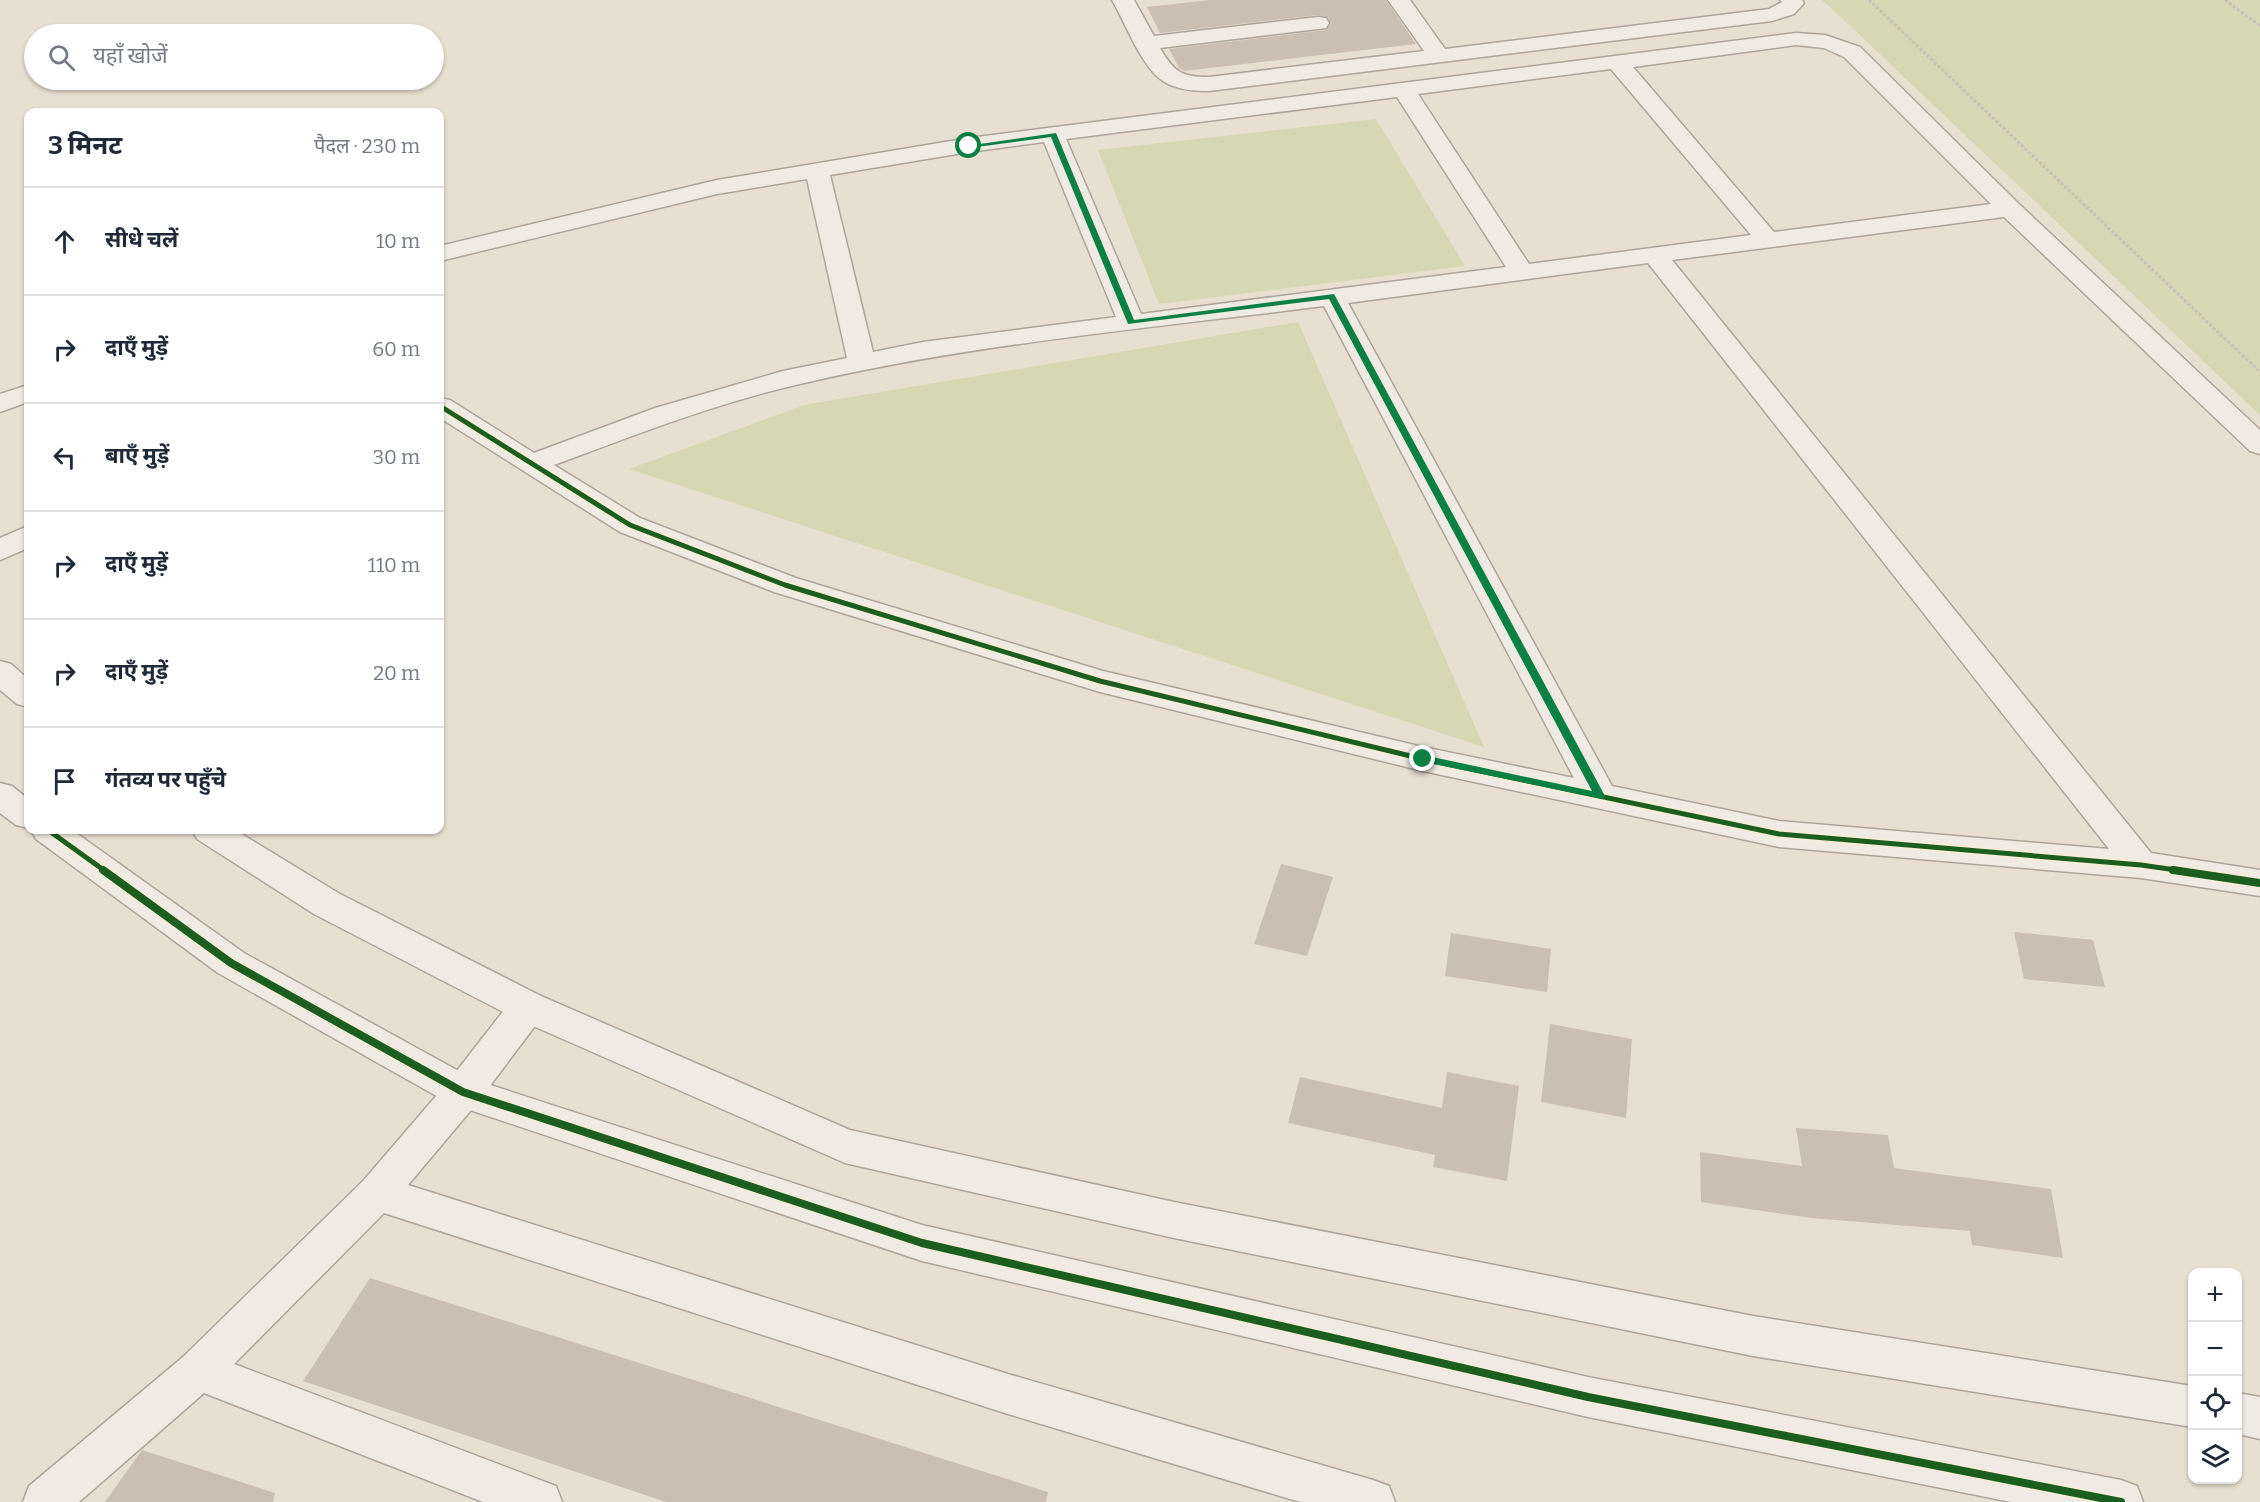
<!DOCTYPE html>
<html lang="hi">
<meta charset="utf-8">
<style>
:root{--surface:#fff;--page:#f6f6f7;--text:#1f2937;--muted:#747a83;--line:#e0e1e3}
body{margin:0;font-family:Bitter,"Noto Sans Devanagari",serif;background:var(--page);color:var(--text)}
.controls{position:absolute;right:18px;bottom:18px;display:grid;overflow:hidden;border-radius:12px;box-shadow:0 2px 4px #0004}
.controls button{width:54px;height:54px;display:grid;place-items:center;padding:0;border:0;border-bottom:2px solid var(--line);background:var(--surface);color:var(--text);font:30px sans-serif}
.stop{position:absolute;width:18px;height:18px;margin:-14px;border:4px solid #0b8043;border-radius:50%;background:#fff}
.stop.end{background:#0b8043;border-color:#fff;box-shadow:0 2px 6px #0008}
.list{margin:0;padding:0;list-style:none}
h2{display:flex;justify-content:space-between;align-items:center;height:78px;margin:0;padding:0 24px;font-size:26px}
h2 small{font-size:20px;font-weight:400;color:var(--muted)}
.list li{display:grid;grid-template-columns:39px 1fr auto;gap:18px;align-items:center;box-sizing:border-box;height:108px;padding:0 24px;border-top:2px solid var(--line)}
.list b{display:block;font-size:22px;white-space:nowrap}
.list em{font-size:20px;font-style:normal;color:var(--muted)}
.icon{flex:none;width:33px;height:33px;fill:none;stroke:currentColor;stroke-width:2;stroke-linecap:round;stroke-linejoin:round}
.map{position:relative;flex:none;width:2260px;height:1502px;overflow:hidden}
.search{position:absolute;background:var(--surface);box-shadow:0 2px 4px #0004;left:24px;top:24px;width:420px;height:66px;display:flex;align-items:center;gap:15px;box-sizing:border-box;padding:0 21px;border-radius:33px;color:var(--muted);font-size:22px}
.panel{position:absolute;background:var(--surface);box-shadow:0 2px 4px #0004;left:24px;top:108px;width:420px;height:726px;border-radius:12px}
.map>svg:first-child{display:block}
.green{fill:#d6d7b3}
.building{fill:#cbbfb2}
.lines{fill:none;stroke-linecap:round;stroke-linejoin:round}
.minor-casing{stroke:#ada599;stroke-width:3}
.tertiary-casing{stroke:#ada599;stroke-width:3}
.path{stroke:#c8c2b9;stroke-width:3;stroke-dasharray:3 2;stroke-linecap:butt}
.minor{fill:#efebe3;fill-rule:evenodd}
.tertiary{fill:#efebe3;fill-rule:evenodd}
.cycleway-far1-casing{stroke:#f7eed8;stroke-width:9}
.cycleway-casing{stroke:#f7eed8;stroke-width:11}
.cycleway-far1{stroke:#1b5e20;stroke-width:5}
.cycleway{stroke:#1b5e20;stroke-width:8}
.route{fill:#0b8043}
</style>
<div class="map">
<svg width="2260" height="1502" viewBox="0 0 2260 1502">
<rect width="100%" height="100%" fill="#e7e0d1"/>
<g class="green">
<polygon points="1822,0 2260,0 2260,415 1848,24"/>
<polygon points="1376,119 1465,266 1159,304 1098,150"/>
<polygon points="1298,322 1484,747 629,469 804,405"/>
</g>
<g class="building">
<polygon points="1209,0 1386,0 1416,44 1184,71 1179,68 1169,49 1326,30 1331,24 1328,17 1318,15 1160,33 1147,7"/>
<polygon points="1281,864 1333,877 1307,956 1254,944"/>
<polygon points="2014,932 2093,940 2105,987 2024,979"/>
<polygon points="1451,933 1551,949 1547,992 1445,976"/>
<polygon points="1550,1024 1632,1039 1626,1118 1541,1102"/>
<polygon points="1447,1072 1519,1086 1507,1181 1433,1167 1435,1155 1288,1123 1300,1077 1442,1108"/>
<polygon points="1796,1128 1888,1135 1894,1168 2051,1189 2063,1258 1972,1245 1970,1231 1811,1218 1701,1202 1700,1152 1802,1166"/>
<polygon points="370,1278 1048,1492 1046,1502 666,1502 303,1381"/>
<polygon points="142,1450 275,1493 273,1502 105,1502"/>
</g>
<g class="lines">
<defs>
<g id="minor">
<path d="M1112,0H1134L1154,36L1318,17L1326,18L1329,23L1326,28L1318,29L1160,48C1174,72 1181,77 1209,77L1424,51L1388,0H1410L1445,49L1769,9L1782,2L1780,0H1802L1804,3L1794,14L1772,21L1209,91C1194,91 1176,90 1163,81C1142,68 1125,22 1112,0Z"/>
<path d="M1796,33L1825,35L1860,47L2019,204L2260,430V454L2250,451L2004,217L1672,260L2151,853L2260,870V896L2141,878L1779,847L1423,771L1100,692L774,592L620,532L440,418V398L450,400L534,453L655,408L783,371L847,358L807,179L717,194L440,261V246L717,180L969,138ZM1796,45L1824,48L1844,57L1991,204L1774,232L1633,67ZM1611,69L1751,235L1529,264L1418,94ZM1397,97L1506,267L1141,314L1066,139ZM1044,142L1116,317L923,342L873,352L830,175L969,152ZM1648,263L2109,849L1779,821L1612,786L1348,303ZM1324,306L1574,778L1423,747L1103,671L796,578L640,518L554,465C635,435 716,403 800,384C970,344 1150,328 1324,306Z"/>
<polygon points="28,385 28,402 0,412 0,394"/>
<polygon points="28,526 28,548 0,560 0,538"/>
<polygon points="528,992 541,996 547,1007 541,1018 477,1103 408,1185 1008,1374 1373,1480 1389,1486 1395,1502 1300,1502 1008,1414 384,1213 234,1364 556,1486 562,1502 483,1502 204,1393 79,1502 23,1502 29,1486 183,1357 363,1181 449,1081 515,996"/>
</g>
<g id="tertiary">
<polygon points="0,661 11,664 28,679 28,707 17,704 0,690"/>
<polygon points="0,783 12,786 28,799 28,828 16,825 0,813"/>
<polygon points="31,830 72,830 244,953 475,1080 922,1225 1588,1377 2121,1480 2137,1486 2143,1502 2011,1502 1588,1417 922,1261 449,1103 218,973 36,839"/>
<polygon points="192,830 235,830 340,894 541,996 850,1130 1174,1202 1753,1316 2192,1386 2192,1427 1753,1356 1174,1238 845,1163 515,1018 314,914 197,839"/>
<polygon points="2238,1393 2260,1397 2260,1439 2238,1434"/>
</g>
</defs>
<use href="#minor" class="minor-casing"/>
<use href="#tertiary" class="tertiary-casing"/>
<g class="path">
<polyline points="1869,0 2260,372"/>
<polyline points="2225,0 2260,26"/>
</g>
<use href="#minor" class="minor"/>
<use href="#tertiary" class="tertiary"/>
<defs>
<g id="cycleway-far1">
<polyline points="440,406 630,525 785,585 1100,681 1423,759 1779,834 2141,865 2183,871"/>
<polyline points="48,830 105,871"/>
</g>
<g id="cycleway">
<polyline points="103,870 231,963 463,1092 922,1243 1588,1397 2121,1502"/>
<polyline points="2173,870 2260,883"/>
</g>
</defs>
<use href="#cycleway-far1" class="cycleway-far1-casing"/>
<use href="#cycleway" class="cycleway-casing"/>
<use href="#cycleway-far1" class="cycleway-far1"/>
<use href="#cycleway" class="cycleway"/>
</g>
<polygon class="route" points="1056,133 1134,320 1334,294 1605,796 1603,799 1419,761 1418,759 1423,755 1592,791 1329,299 1128,324 1051,137 969,148 966,146"/>
</svg>
<div class="controls">
<button>+</button>
<button>−</button>
<button><svg class="icon" aria-label="locate" viewBox="0 0 24 24"><circle cx="12" cy="12" r="6"/><path d="M12 2v4M12 18v4M2 12h4M18 12h4"/></svg></button>
<button><svg class="icon" aria-label="layers" viewBox="0 0 24 24"><path d="M12 4l9 5-9 5-9-5zM3 14l9 5 9-5"/></svg></button>
</div>
<div class="stop" style="left:969px;top:146px"></div>
<div class="stop end" style="left:1423px;top:759px"></div>
<div class="search"><svg class="icon" aria-label="search" viewBox="0 0 24 24"><circle cx="10" cy="10" r="6"/><path d="M15 15l6 6"/></svg>यहाँ खोजें</div>
<section class="panel">
<h2>3 मिनट<small>पैदल · 230 m</small></h2>
<ul class="list">
<li><svg class="icon" aria-label="ahead" viewBox="0 0 24 24"><path d="M12 20V5M6 11l6-6 6 6"/></svg><div><b>सीधे चलें</b></div><em>10 m</em></li>
<li><svg class="icon" aria-label="right" viewBox="0 0 24 24"><path d="M7 20v-9h11M14 6l5 5-5 5"/></svg><div><b>दाएँ मुड़ें</b></div><em>60 m</em></li>
<li><svg class="icon" aria-label="left" viewBox="0 0 24 24"><path d="M17 20v-9H6M10 6l-5 5 5 5"/></svg><div><b>बाएँ मुड़ें</b></div><em>30 m</em></li>
<li><svg class="icon" aria-label="right" viewBox="0 0 24 24"><path d="M7 20v-9h11M14 6l5 5-5 5"/></svg><div><b>दाएँ मुड़ें</b></div><em>110 m</em></li>
<li><svg class="icon" aria-label="right" viewBox="0 0 24 24"><path d="M7 20v-9h11M14 6l5 5-5 5"/></svg><div><b>दाएँ मुड़ें</b></div><em>20 m</em></li>
<li><svg class="icon" aria-label="arrive" viewBox="0 0 24 24"><path d="M6 21V4h12l-3 4 3 4H6"/></svg><div><b>गंतव्य पर पहुँचे</b></div></li>
</ul>
</section>
</div>
